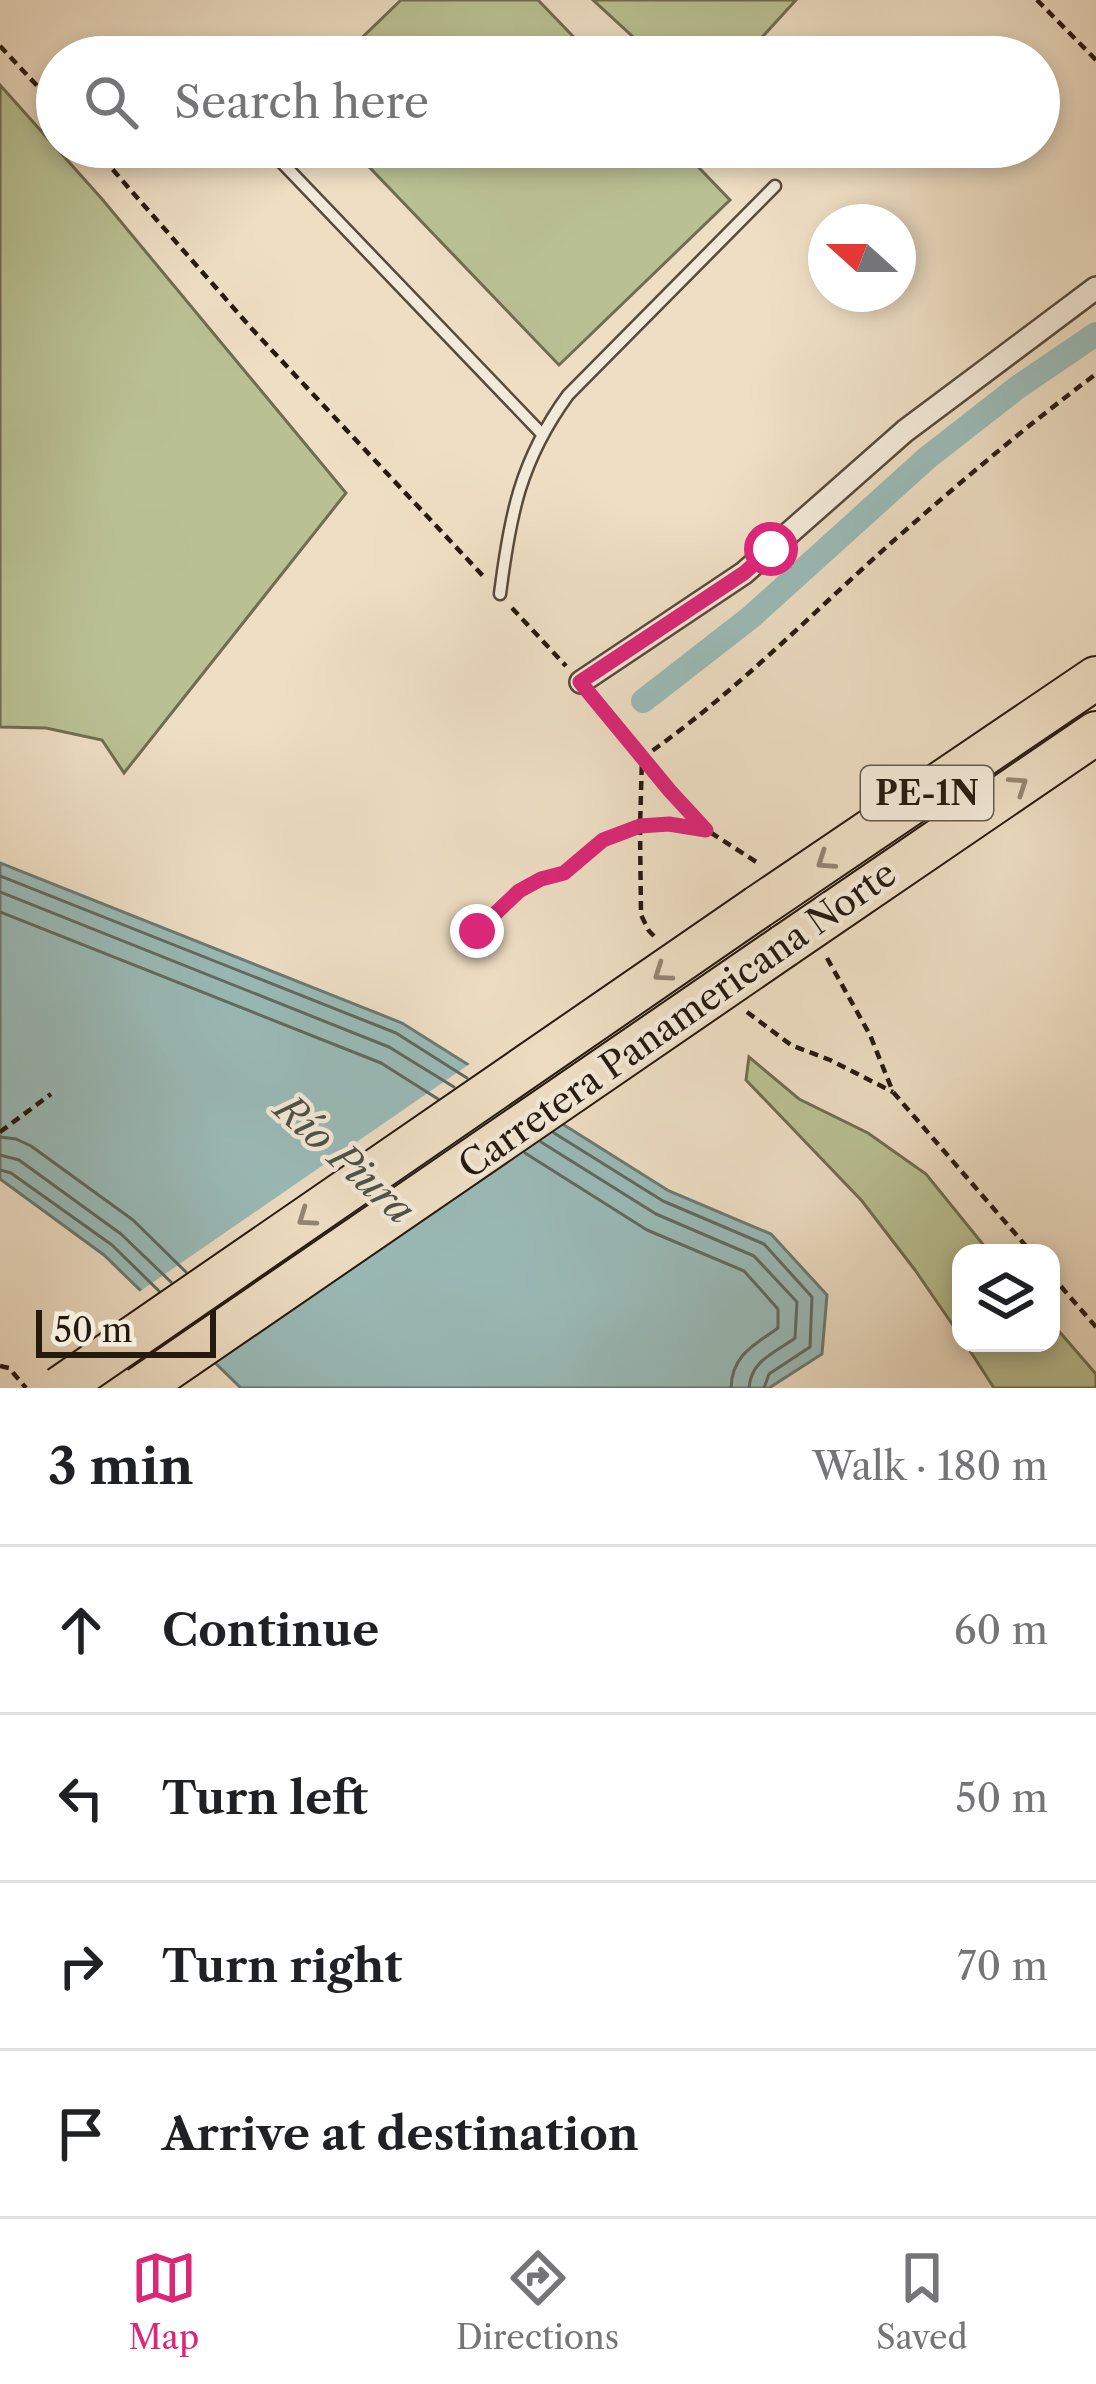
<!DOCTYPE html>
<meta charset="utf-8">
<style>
:root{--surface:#fff;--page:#f2f2f2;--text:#202124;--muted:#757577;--line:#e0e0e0;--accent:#db2777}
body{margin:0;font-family:"Libre Caslon Text",serif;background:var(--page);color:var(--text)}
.controls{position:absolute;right:36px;bottom:36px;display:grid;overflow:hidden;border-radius:24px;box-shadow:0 6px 18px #0003}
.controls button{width:108px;height:108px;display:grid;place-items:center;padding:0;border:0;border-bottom:3px solid var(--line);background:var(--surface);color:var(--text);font:60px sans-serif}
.compass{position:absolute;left:808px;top:204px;width:108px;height:108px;border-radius:50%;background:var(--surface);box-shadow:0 6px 18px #0003;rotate:291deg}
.scale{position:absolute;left:36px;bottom:30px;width:180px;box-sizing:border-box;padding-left:12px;border:6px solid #26190e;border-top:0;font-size:33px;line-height:42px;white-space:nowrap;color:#26190e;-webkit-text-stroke:9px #f4ead9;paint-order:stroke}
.stop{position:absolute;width:36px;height:36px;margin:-27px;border:9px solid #db2777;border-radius:50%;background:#fff}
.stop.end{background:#db2777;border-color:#fff;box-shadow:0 3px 12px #0008}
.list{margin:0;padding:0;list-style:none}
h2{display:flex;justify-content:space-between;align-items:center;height:156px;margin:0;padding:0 48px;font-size:51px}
h2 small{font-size:39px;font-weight:400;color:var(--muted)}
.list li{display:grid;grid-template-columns:78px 1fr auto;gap:36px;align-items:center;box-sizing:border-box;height:168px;padding:0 48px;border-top:3px solid var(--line)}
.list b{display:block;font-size:45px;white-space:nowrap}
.list em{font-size:39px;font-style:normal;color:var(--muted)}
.icon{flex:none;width:66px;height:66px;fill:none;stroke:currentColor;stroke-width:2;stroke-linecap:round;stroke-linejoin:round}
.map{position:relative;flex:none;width:1096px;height:1388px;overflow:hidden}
.search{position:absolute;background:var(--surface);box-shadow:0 6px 18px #0003;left:36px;right:36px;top:36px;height:132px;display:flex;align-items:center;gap:30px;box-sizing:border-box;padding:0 42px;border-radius:66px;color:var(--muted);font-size:45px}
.sheet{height:828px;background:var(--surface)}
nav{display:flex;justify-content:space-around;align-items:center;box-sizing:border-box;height:168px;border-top:3px solid var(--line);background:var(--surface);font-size:33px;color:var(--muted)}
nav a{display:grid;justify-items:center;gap:6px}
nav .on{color:var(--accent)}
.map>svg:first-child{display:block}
.green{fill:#b9c194;stroke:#706d51;stroke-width:3}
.water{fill:#9abbb8;stroke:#6c7a74;stroke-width:3}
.pier{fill:#eedec4}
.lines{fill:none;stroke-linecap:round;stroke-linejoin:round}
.shore{stroke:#606a63;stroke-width:3}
.canal{stroke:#9abbb8;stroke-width:24}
.service-casing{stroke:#584a3c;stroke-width:15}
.minor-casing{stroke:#584a3c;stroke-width:26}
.motorway-casing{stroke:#26190e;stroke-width:46}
.path{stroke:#26190e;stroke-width:4.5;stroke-dasharray:9 6;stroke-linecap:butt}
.service{stroke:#f4ead9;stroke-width:10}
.minor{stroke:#f4ead9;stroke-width:21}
.motorway{stroke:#eedec4;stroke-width:42}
.motorway-bridge-casing{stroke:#26190e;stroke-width:46;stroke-linecap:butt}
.motorway-bridge{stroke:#eedec4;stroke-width:42}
.oneway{stroke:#948572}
.route{stroke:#db2777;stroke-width:15}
.labels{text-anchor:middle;stroke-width:9;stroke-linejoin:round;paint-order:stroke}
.shield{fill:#f4ead9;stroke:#64584b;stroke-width:3}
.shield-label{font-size:33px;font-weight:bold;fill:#26190e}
.street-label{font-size:36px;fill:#26190e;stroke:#f4ead9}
.water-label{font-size:39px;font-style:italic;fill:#4f524a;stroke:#f4ead9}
</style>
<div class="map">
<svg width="1096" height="1388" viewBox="0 0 1096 1388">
<rect width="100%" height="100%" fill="#eedec4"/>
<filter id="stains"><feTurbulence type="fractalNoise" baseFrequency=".00167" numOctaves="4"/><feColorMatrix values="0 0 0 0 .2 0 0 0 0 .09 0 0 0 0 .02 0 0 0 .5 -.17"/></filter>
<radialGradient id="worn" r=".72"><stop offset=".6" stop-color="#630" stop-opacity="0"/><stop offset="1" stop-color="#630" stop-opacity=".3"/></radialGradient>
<g class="green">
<polygon points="401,0 538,0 593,57 342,57"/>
<polygon points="593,0 796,0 744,57 655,57"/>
<polygon points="0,85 102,199 346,493 124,773 102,740 46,728 0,727"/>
<polygon points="350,147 679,147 730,200 559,365"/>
<polygon points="749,1057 799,1099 868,1133 926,1174 990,1253 961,1253 961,1337 915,1270 862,1201 746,1080"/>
<polygon points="1051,1322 1096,1374 1096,1388 994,1388 965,1343 1051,1343"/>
</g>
<polygon class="water" points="0,863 402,1023 669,1191 771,1234 827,1295 822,1354 769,1388 241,1388 104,1255 0,1179"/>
<polygon class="pier" points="474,1061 517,1088 169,1326 136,1294"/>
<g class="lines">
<g class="shore">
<polyline points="0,876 396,1033 467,1078"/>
<polyline points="0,892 389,1047 454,1087"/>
<polyline points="0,912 381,1063 438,1099"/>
<polyline points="554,1133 663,1201 764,1244 812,1297 810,1347 769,1374 764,1388"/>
<polyline points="0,1137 16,1139 31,1146 133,1220 186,1272"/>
<path d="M541,1142L656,1214L754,1256L797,1302L795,1338C775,1353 751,1360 749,1388"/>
<path d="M525,1153L647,1230L744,1271L778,1309V1328C754,1345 732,1355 731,1388"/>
<polyline points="0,1155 19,1160 121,1234 171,1282"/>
<polyline points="0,1170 11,1173 112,1245 159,1291"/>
</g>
<polyline class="canal" points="643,701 751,617 927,458 1018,387 1096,334"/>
<defs>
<g id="service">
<polyline points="268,148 542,434"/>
<path d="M500,594C510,515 520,461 568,395L775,186"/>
</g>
<polyline id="minor" points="581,682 744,573 905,431 1096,288"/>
<g id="motorway">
<polyline points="758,907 1096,678"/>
<polyline points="784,946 1096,733"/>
</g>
</defs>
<use href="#service" class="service-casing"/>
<use href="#minor" class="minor-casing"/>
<use href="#motorway" class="motorway-casing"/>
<g class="path">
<polyline points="1037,0 1096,60"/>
<polyline points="0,46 57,107"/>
<polyline points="93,147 252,329 484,577"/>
<polyline points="512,608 566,666"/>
<polyline points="593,697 699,825 761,865"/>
<polyline points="477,931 519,891 541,879 564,873 603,840 640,827 669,823 700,829"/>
<path d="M654,936L649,931L641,915L640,827L642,758C733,695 809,616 891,543C958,484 1025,427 1096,374"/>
<polyline points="827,958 870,1035 893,1092 1032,1253"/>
<polyline points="747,1012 791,1045 830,1060 893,1092"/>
<polyline points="0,1132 51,1094"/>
<polyline points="1051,1275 1096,1327"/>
<polyline points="0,1366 9,1368 26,1388"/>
</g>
<use href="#service" class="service"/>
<use href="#minor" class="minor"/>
<use href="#motorway" class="motorway"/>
<defs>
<g id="motorway-bridge">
<polyline points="60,1388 758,907"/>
<polyline points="140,1388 784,946"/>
</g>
</defs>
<use href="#motorway-bridge" class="motorway-bridge-casing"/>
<use href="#motorway-bridge" class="motorway-bridge"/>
</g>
<defs><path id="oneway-chevron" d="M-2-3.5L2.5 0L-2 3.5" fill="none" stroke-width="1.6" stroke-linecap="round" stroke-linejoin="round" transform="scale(3)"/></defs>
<g class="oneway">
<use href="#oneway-chevron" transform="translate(1019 785) rotate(-34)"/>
<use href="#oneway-chevron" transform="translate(825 861) rotate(146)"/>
<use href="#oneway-chevron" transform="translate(662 973) rotate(145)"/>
<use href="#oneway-chevron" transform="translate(306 1218) rotate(145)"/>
</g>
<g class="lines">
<polyline class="route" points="477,931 519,891 541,879 564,873 603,840 640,826 669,824 706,830 670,791 580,682 744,573 771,549"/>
</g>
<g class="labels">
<rect class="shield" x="861" y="766" width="132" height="54" rx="9"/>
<g class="shield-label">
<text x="927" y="805">PE-1N</text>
</g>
<g class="street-label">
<text transform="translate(677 1019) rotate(-35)" y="13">Carretera Panamericana Norte</text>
</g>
<g class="water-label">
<text transform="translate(345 1159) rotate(42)" y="14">Río Piura</text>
</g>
</g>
<rect width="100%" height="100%" filter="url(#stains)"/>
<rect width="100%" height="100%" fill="url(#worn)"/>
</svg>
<div class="controls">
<button><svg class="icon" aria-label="layers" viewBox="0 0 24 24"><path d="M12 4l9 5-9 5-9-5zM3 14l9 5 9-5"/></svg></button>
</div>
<svg class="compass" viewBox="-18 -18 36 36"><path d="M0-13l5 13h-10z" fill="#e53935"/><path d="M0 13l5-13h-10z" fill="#757577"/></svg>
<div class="scale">50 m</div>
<div class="stop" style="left:771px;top:549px"></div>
<div class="stop end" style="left:477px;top:931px"></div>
<div class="search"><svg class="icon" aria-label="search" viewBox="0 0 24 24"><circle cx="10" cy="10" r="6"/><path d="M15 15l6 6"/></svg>Search here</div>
</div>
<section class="sheet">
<h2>3 min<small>Walk · 180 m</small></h2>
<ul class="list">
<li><svg class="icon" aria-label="ahead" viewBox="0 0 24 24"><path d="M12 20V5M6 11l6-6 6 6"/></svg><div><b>Continue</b></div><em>60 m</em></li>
<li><svg class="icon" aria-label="left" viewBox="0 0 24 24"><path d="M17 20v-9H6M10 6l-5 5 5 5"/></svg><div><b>Turn left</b></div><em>50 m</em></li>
<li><svg class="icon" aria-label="right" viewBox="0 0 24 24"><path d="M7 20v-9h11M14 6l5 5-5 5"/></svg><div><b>Turn right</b></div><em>70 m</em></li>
<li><svg class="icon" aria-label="arrive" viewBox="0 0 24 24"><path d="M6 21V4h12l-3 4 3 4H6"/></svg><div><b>Arrive at destination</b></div></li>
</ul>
</section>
<nav>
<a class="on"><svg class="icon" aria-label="map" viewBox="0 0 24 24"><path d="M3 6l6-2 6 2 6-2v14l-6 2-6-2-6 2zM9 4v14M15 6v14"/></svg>Map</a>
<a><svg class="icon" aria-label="directions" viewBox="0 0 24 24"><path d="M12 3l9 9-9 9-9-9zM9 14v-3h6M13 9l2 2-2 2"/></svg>Directions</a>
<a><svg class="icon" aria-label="saved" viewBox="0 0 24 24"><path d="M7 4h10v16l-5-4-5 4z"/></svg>Saved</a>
</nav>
